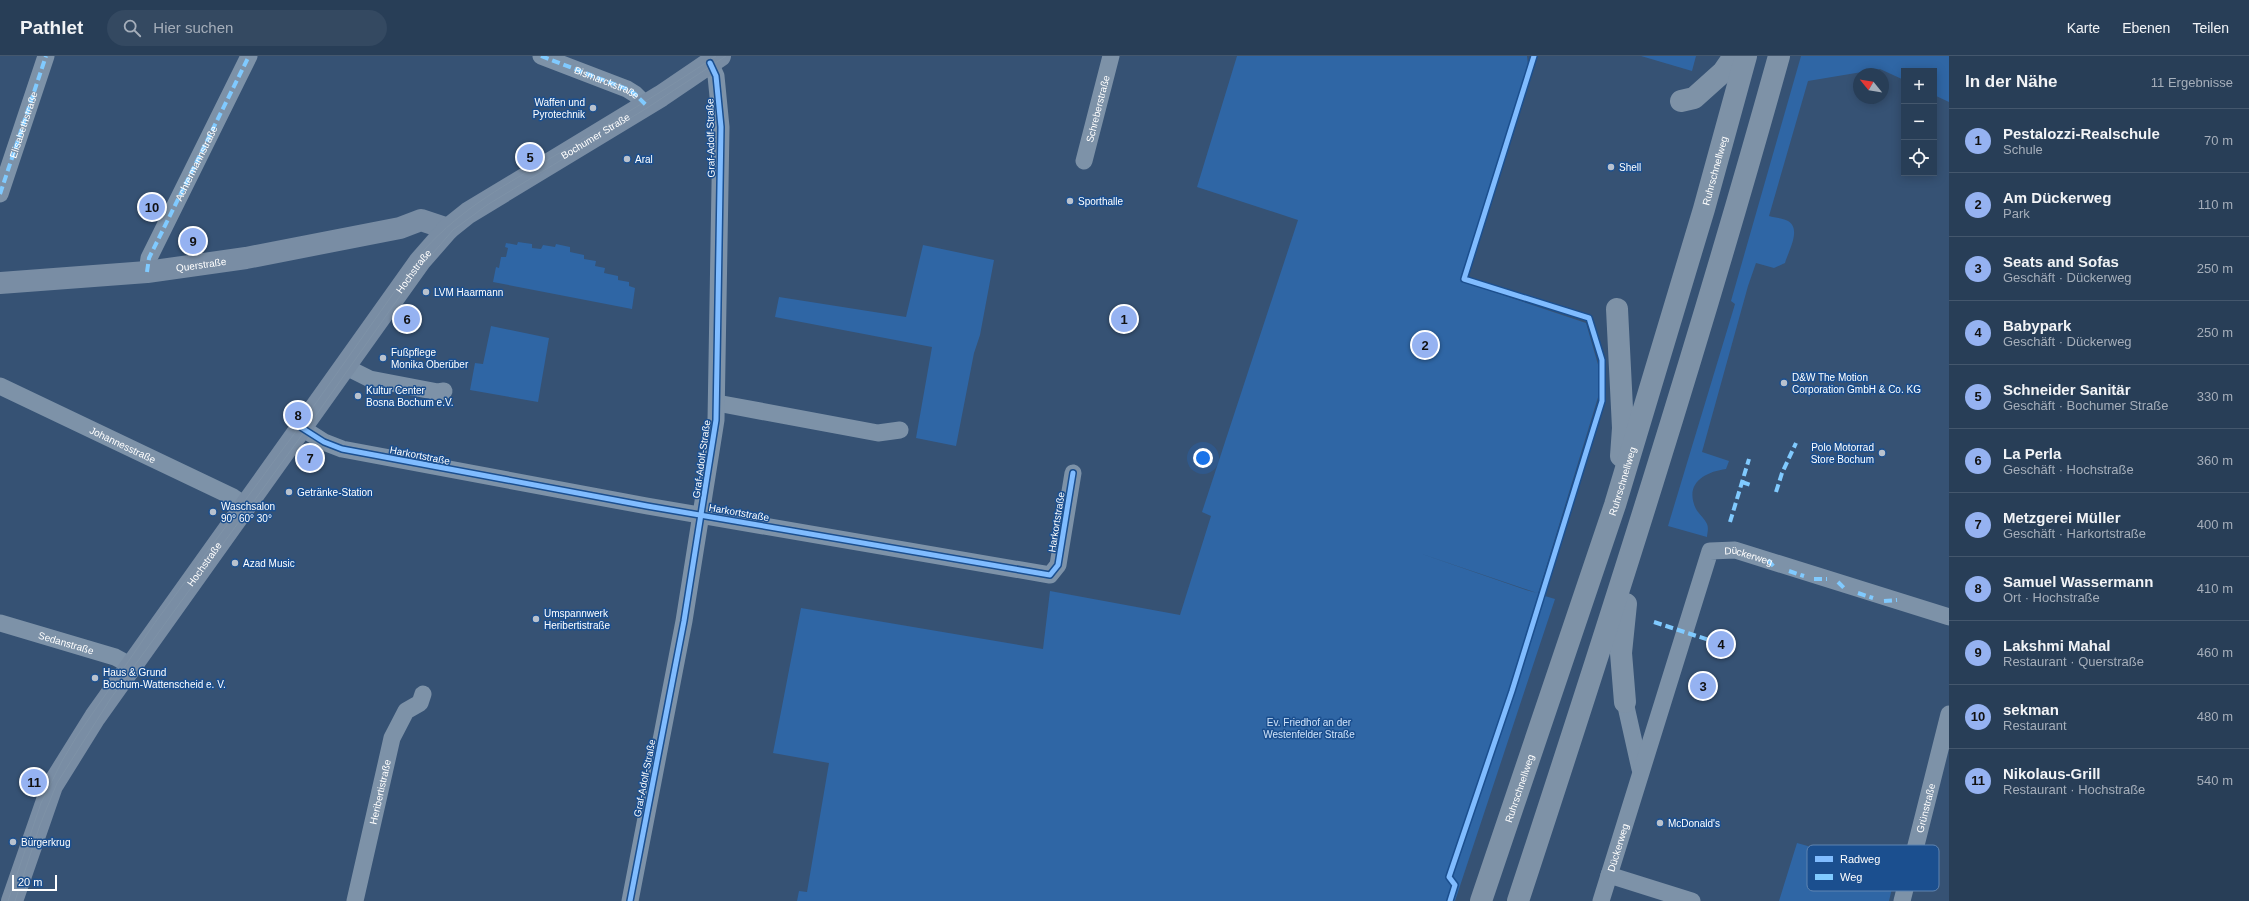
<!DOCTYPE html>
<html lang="de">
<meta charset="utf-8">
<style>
:root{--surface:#283e57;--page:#344961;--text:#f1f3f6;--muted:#a5aeba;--line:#44576d;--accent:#95b2f1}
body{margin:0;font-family:Helvetica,sans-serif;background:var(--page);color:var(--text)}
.controls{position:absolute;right:12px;top:12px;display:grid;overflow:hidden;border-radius:0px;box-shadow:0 2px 10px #0003}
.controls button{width:36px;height:36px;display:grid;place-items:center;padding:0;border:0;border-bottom:1px solid var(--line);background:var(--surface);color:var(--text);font:20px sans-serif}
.compass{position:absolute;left:1853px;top:12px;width:36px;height:36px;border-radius:50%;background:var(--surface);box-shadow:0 2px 10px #0003;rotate:300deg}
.scale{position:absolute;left:12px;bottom:10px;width:45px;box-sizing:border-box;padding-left:4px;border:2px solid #fff;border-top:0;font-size:11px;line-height:14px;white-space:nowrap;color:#fff;-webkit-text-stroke:3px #1b4f8f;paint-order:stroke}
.you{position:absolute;left:1203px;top:402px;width:14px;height:14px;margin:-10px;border:3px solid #fff;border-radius:50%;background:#1a73e8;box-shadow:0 0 0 6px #1a73e833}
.badge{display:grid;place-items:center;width:26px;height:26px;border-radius:50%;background:var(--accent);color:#111;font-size:13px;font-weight:700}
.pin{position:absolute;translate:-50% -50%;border:2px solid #fff;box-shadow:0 1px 4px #0006}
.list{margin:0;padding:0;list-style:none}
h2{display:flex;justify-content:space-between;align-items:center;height:52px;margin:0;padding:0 16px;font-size:17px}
h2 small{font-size:13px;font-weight:400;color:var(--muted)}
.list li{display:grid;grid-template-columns:26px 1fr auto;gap:12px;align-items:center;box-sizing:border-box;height:64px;padding:0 16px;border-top:1px solid var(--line)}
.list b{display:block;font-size:15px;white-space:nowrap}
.list p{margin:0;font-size:13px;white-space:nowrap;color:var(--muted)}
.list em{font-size:13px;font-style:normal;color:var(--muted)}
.icon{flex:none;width:22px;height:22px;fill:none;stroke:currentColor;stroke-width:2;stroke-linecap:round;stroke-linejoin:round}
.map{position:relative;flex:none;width:1949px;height:845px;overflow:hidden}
header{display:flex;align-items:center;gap:24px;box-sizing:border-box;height:56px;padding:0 20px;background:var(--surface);border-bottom:1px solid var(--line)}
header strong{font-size:19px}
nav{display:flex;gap:22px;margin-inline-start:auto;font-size:14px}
.search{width:280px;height:36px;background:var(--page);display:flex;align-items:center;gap:10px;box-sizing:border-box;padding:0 14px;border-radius:22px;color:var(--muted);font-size:15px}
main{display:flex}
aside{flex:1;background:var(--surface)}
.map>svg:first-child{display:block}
.green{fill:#2f66a5;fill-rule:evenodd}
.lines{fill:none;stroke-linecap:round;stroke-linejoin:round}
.street{stroke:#7d92a8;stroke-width:17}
.secondary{stroke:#798da4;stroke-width:22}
.highway{stroke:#7e92a7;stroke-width:22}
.tram{stroke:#7e92a7;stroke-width:1}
.quiet{stroke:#80caff;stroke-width:4;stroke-dasharray:8 4;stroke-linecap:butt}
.cycleway-casing{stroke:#1b4f8f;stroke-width:8}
.cycleway{stroke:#80bcff;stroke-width:5}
.poi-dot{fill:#b9c2ce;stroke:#1b4f8f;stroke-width:1.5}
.labels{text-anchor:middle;stroke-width:3;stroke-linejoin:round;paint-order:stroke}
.street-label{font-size:10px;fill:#fff;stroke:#1b4f8f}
.poi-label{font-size:10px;fill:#fff;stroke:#1b4f8f;text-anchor:start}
.park-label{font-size:10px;fill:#cfe3fa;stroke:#1b4f8f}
.key{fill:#1b4f8f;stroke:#5f84b1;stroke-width:1}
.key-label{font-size:11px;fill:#fff}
</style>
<header>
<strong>Pathlet</strong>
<div class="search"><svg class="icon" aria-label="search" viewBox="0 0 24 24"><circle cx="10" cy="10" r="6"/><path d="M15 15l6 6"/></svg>Hier suchen</div>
<nav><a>Karte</a><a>Ebenen</a><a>Teilen</a></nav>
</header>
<main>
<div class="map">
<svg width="1949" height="845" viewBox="0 0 1949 845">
<rect width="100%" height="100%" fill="#365274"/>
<g class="green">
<path d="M1237,0H1527L1528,9L1461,225L1586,267L1599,312V338L1538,538L1555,543L1455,845H797L799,835L807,836L829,707L773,697L801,552L1043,593L1050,535L1180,559L1211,460L1202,456L1298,164L1197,131ZM1419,497L1537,537L1526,534Z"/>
<polygon points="1641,0 1696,0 1692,15"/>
<path d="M1801,0H1949V46L1934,39V15H1904V24L1880,13L1808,25L1769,160C1775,162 1783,162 1788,165C1802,173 1788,196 1785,207L1774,212L1756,207L1748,230L1702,396L1729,405L1726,413C1704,416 1684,428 1696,453C1699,458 1705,463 1707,468C1709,472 1707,478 1707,481L1668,470L1735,248L1731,245Z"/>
<polygon points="518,186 532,188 532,192 541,193 543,189 555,191 556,188 570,191 570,196 584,199 584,203 596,205 595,210 605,212 604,217 618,220 618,224 629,226 629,230 635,232 632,253 493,226 496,211 499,212 501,201 506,201 508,192 505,191 506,187 517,189"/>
<polygon points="923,189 994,204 980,279 974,297 956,390 916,382 932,291 775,261 779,241 906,261"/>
<polygon points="491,270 549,282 538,346 470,334 475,307 483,308"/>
<polygon points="1797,787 1822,794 1898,807 1889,845 1779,845"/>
</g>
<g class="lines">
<g class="street">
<path id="s1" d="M541,0L627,33L635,38L646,49"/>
<path id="s2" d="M1084,105L1111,0"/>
<polyline points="0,138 46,0"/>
<path id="s3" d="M147,216L149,202L249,0"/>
<polyline points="346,311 370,323 438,336 444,335"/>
<path id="s4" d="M0,330L233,441L245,449"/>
<polyline points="717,347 878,377 900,374"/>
<polyline points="302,372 324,386 342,393 647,450 1050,519 1058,509 1073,417"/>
<path id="s5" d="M0,567L115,601L130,609"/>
<polyline points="1625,646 1640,713"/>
<polyline points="1609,819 1692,845"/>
<path id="s6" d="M355,845L392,682L406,655L420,647L423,638"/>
<polyline points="630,845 684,565 716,364 721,71 716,20 710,7"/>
<path id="s7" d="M1601,845L1710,495L1735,494L1949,561"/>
<path id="s8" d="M1902,845L1949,658"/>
</g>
<g class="secondary">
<path id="s9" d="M0,227L147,216L246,202L400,172L421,164L448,173"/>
<path id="s10" d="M12,845L52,730L95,661L420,205L448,173L468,157L661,40L720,0"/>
</g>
<g class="highway">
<polyline points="1681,45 1694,42 1723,16 1734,0"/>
<polyline points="1617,253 1623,372 1621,400"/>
<polyline points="1625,646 1621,597 1626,548"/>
<path id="s11" d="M1481,845L1615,449L1704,153L1746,0"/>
<path d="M1518,845C1610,565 1700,284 1779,0"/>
</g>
<g class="tram">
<path d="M8,845L41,747L62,705L77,680L154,568L294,378L424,194C463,151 507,128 556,99C610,67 664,35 716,0"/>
<polyline points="15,845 40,769 57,727 111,642 307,372 419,213 453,174 487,149 647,52 726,0"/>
</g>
<g class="quiet">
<polyline points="541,0 627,33 635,38 646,49"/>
<path id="s12" d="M0,138L46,0"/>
<polyline points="147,216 149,202 249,0"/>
<polyline points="1742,426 1751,429"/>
<polyline points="1776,436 1782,417 1796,387"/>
<polyline points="1730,466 1749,403"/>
<polyline points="1768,504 1775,512"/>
<polyline points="1789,515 1804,520"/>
<polyline points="1814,523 1827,523"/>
<polyline points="1838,526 1845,533"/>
<polyline points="1858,537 1873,542"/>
<polyline points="1884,545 1897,544"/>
<polyline points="1654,566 1721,588"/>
</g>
<defs>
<g id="cycleway">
<polyline points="302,372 324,386 342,393 647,450 1050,519 1058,509 1073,417"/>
<polyline points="630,845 684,565 716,364 721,71 716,20 710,7"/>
<polyline points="1450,845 1455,829 1449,821 1512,635 1602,345 1602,304 1589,262 1464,223 1534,0"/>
</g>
</defs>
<use href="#cycleway" class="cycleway-casing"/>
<use href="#cycleway" class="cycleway"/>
</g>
<g class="poi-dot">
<circle cx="593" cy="52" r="4"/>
<circle cx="627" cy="103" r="4"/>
<circle cx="1611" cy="111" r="4"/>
<circle cx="1070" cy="145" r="4"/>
<circle cx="426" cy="236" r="4"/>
<circle cx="383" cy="302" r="4"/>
<circle cx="1784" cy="327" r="4"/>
<circle cx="358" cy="340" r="4"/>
<circle cx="1882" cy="397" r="4"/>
<circle cx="289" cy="436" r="4"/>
<circle cx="213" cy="456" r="4"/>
<circle cx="235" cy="507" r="4"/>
<circle cx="536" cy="563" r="4"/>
<circle cx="95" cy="622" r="4"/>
<circle cx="1660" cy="767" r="4"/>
<circle cx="13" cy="786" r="4"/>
</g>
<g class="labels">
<g class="street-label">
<text dy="4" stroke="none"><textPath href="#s1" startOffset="71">Bismarckstraße</textPath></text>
<text dy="4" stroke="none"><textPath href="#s2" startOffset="54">Schreberstraße</textPath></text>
<text dy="4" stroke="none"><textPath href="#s12" startOffset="73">Elisabethstraße</textPath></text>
<text dy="4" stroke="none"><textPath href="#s10" startOffset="980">Bochumer Straße</textPath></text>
<text transform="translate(710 82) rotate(-91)" y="4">Graf-Adolf-Straße</text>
<text dy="4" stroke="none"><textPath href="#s3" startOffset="120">Achtermannstraße</textPath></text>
<text dy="4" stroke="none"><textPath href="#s11" startOffset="767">Ruhrschnellweg</textPath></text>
<text dy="4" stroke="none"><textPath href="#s9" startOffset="202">Querstraße</textPath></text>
<text dy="4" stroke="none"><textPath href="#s10" startOffset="751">Hochstraße</textPath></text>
<text dy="4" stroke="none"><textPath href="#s4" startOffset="136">Johannesstraße</textPath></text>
<text transform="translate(420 399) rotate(11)" y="4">Harkortstraße</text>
<text transform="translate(701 403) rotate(-82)" y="4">Graf-Adolf-Straße</text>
<text dy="4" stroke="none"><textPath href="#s11" startOffset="443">Ruhrschnellweg</textPath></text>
<text transform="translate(739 456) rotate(10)" y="4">Harkortstraße</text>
<text transform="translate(1056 466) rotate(-81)" y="4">Harkortstraße</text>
<text dy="4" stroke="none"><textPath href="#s7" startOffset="406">Dückerweg</textPath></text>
<text dy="4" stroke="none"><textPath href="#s10" startOffset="391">Hochstraße</textPath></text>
<text dy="4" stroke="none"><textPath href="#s5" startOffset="69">Sedanstraße</textPath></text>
<text transform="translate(644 722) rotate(-79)" y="4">Graf-Adolf-Straße</text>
<text dy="4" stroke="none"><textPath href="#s11" startOffset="119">Ruhrschnellweg</textPath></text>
<text dy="4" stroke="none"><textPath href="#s6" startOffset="112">Heribertistraße</textPath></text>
<text dy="4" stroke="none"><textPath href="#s8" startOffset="96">Grünstraße</textPath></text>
<text dy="4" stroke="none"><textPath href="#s7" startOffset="56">Dückerweg</textPath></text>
</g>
<g class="poi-label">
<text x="585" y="50" text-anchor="end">Waffen und<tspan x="585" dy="12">Pyrotechnik</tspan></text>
<text x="635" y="107">Aral</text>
<text x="1619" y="115">Shell</text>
<text x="1078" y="149">Sporthalle</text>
<text x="434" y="240">LVM Haarmann</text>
<text x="391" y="300">Fußpflege<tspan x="391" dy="12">Monika Oberüber</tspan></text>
<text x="1792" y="325">D&amp;W The Motion<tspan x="1792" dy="12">Corporation GmbH &amp; Co. KG</tspan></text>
<text x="366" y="338">Kultur Center<tspan x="366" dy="12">Bosna Bochum e.V.</tspan></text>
<text x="1874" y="395" text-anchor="end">Polo Motorrad<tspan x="1874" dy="12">Store Bochum</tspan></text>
<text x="297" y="440">Getränke-Station</text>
<text x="221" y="454">Waschsalon<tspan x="221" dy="12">90° 60° 30°</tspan></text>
<text x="243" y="511">Azad Music</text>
<text x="544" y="561">Umspannwerk<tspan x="544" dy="12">Heribertistraße</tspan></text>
<text x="103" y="620">Haus &amp; Grund<tspan x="103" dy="12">Bochum-Wattenscheid e. V.</tspan></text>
<text x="1668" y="771">McDonald's</text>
<text x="21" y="790">Bürgerkrug</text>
</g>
<g class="park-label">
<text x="1309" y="670">Ev. Friedhof an der<tspan x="1309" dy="12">Westenfelder Straße</tspan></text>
</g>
</g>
<rect x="1807" y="789" width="132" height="46" rx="6" class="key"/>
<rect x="1815" y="800" width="18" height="6" fill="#80bcff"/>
<rect x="1815" y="818" width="18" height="6" fill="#80caff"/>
<g class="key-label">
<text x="1840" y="807">Radweg</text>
<text x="1840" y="825">Weg</text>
</g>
</svg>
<div class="controls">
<button>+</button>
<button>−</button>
<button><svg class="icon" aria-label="locate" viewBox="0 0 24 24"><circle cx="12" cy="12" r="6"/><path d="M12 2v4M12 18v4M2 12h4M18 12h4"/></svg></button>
</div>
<svg class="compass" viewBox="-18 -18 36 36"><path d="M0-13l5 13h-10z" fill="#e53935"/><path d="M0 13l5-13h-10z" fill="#a5aeba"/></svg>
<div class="scale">20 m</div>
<div class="you"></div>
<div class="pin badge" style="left:1124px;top:263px">1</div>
<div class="pin badge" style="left:1425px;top:289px">2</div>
<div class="pin badge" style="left:1703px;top:630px">3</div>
<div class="pin badge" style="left:1721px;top:588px">4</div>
<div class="pin badge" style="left:530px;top:101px">5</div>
<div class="pin badge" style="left:407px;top:263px">6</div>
<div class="pin badge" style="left:310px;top:402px">7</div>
<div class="pin badge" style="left:298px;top:359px">8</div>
<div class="pin badge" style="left:193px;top:185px">9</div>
<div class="pin badge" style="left:152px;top:151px">10</div>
<div class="pin badge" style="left:34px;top:726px">11</div>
</div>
<aside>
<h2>In der Nähe<small>11 Ergebnisse</small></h2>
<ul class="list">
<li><span class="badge">1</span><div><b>Pestalozzi-Realschule</b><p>Schule</p></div><em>70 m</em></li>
<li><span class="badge">2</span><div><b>Am Dückerweg</b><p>Park</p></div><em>110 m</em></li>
<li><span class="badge">3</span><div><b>Seats and Sofas</b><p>Geschäft · Dückerweg</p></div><em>250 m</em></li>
<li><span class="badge">4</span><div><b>Babypark</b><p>Geschäft · Dückerweg</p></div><em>250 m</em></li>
<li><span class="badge">5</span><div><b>Schneider Sanitär</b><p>Geschäft · Bochumer Straße</p></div><em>330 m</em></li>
<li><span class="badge">6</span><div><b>La Perla</b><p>Geschäft · Hochstraße</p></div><em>360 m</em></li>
<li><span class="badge">7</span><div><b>Metzgerei Müller</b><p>Geschäft · Harkortstraße</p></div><em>400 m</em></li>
<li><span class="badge">8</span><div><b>Samuel Wassermann</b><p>Ort · Hochstraße</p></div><em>410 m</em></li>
<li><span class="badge">9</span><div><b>Lakshmi Mahal</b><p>Restaurant · Querstraße</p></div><em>460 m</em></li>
<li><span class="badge">10</span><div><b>sekman</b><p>Restaurant</p></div><em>480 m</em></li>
<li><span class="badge">11</span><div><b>Nikolaus-Grill</b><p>Restaurant · Hochstraße</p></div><em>540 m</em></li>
</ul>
</aside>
</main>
